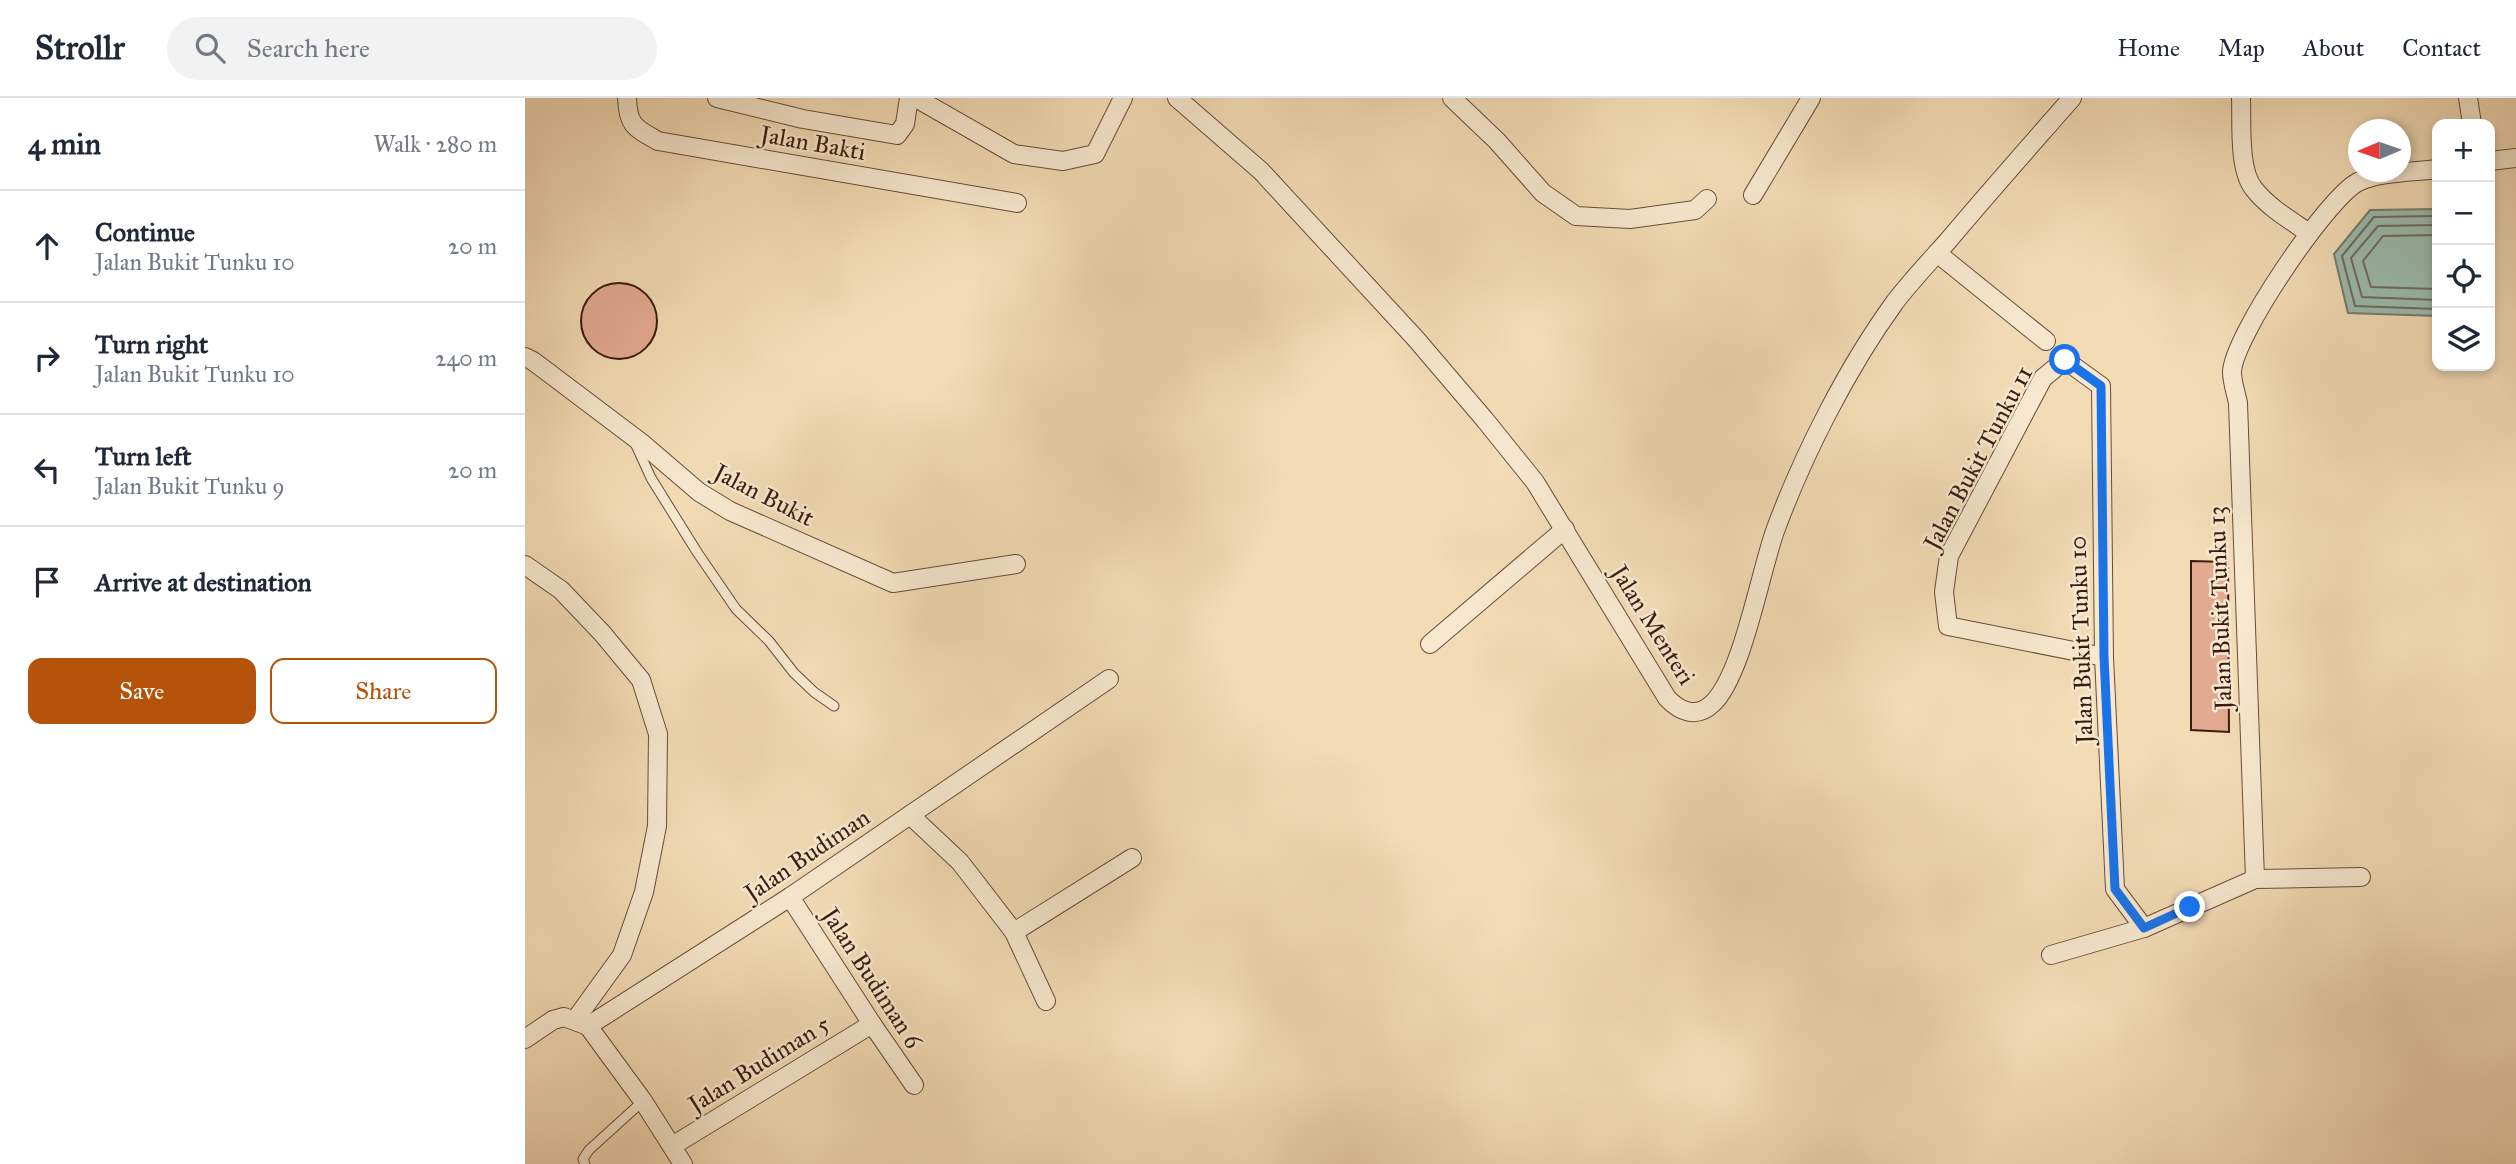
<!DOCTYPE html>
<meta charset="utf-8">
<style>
:root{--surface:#fff;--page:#f2f2f3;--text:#1f2937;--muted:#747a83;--line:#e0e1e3;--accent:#b45309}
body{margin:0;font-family:"IM FELL Great Primer",serif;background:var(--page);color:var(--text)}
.controls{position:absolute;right:21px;top:21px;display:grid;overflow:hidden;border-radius:14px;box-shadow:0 4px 10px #0003}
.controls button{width:63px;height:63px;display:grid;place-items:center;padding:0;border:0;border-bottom:2px solid var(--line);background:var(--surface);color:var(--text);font:35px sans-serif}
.compass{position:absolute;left:1823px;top:21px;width:63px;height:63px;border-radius:50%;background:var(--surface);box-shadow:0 4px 10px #0003;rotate:268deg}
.stop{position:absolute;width:21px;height:21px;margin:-16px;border:5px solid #1a73e8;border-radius:50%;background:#fff}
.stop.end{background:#1a73e8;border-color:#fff;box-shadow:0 2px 7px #0008}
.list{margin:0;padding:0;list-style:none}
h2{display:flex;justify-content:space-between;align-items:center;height:91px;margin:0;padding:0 28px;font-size:30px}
h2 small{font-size:23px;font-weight:400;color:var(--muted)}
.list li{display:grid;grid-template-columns:46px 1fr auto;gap:21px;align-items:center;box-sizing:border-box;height:112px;padding:0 28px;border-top:2px solid var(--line)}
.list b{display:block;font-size:26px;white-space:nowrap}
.list p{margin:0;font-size:23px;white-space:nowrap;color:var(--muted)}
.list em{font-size:23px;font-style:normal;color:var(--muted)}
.actions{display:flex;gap:14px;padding:21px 28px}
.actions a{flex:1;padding:16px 0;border:2px solid var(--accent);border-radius:14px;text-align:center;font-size:24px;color:var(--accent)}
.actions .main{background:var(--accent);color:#fff}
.icon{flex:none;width:38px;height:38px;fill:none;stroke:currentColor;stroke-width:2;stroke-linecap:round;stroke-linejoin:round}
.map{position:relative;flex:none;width:1991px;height:1066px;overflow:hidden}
header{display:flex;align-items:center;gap:42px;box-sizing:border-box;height:98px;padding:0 35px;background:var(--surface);border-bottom:2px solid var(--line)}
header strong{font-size:33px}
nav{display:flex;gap:38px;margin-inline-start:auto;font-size:24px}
.search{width:490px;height:63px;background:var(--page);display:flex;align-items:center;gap:18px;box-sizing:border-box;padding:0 24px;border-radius:38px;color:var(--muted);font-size:26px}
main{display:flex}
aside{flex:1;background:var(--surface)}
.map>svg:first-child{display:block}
.water{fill:#9bbbae;stroke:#757b6e;stroke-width:2}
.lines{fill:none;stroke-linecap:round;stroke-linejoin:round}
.shore{stroke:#6c6c5e;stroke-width:2}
.building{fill:#e3aa92;stroke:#3c1c0e;stroke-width:2}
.lane-casing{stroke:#6a4c38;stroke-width:11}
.street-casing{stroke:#6a4c38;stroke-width:20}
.lane{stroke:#f7e8cf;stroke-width:9}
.street{stroke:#f7e8cf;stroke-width:18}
.route{stroke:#1a73e8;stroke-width:9}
.labels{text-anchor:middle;stroke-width:5;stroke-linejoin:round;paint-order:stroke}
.street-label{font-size:24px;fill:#3c1c0e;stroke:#f7e8cf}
</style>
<header>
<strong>Strollr</strong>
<div class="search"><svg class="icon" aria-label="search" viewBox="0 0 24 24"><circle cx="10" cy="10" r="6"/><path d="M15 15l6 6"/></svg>Search here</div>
<nav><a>Home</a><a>Map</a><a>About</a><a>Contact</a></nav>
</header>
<main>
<aside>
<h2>4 min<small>Walk · 280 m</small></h2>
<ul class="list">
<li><svg class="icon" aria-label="ahead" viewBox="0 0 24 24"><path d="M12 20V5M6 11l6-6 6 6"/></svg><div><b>Continue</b><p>Jalan Bukit Tunku 10</p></div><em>20 m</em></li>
<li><svg class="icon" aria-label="right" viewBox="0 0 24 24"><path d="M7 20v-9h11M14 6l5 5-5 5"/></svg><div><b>Turn right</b><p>Jalan Bukit Tunku 10</p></div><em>240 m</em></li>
<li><svg class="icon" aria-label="left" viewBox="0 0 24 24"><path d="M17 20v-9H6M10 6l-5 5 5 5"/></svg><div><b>Turn left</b><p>Jalan Bukit Tunku 9</p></div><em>20 m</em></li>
<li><svg class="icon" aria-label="arrive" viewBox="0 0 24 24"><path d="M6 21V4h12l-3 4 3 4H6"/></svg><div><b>Arrive at destination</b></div></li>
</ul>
<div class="actions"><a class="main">Save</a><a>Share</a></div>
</aside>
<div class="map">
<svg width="1991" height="1066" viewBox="0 0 1991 1066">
<rect width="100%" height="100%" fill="#f2dbb5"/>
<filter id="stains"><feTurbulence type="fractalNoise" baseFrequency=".00286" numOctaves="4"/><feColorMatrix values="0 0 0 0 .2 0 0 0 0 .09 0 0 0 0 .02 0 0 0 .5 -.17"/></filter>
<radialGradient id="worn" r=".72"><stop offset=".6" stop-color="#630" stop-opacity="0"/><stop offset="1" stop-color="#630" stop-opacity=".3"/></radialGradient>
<polygon class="water" points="1912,111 1912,218 1823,215 1809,156 1845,112"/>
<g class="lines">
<g class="shore">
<polyline points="1912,118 1849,119 1817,158 1830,208 1912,211"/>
<polyline points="1912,127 1853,128 1826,160 1837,199 1912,202"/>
<polyline points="1912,137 1858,138 1838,163 1846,189 1912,191"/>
</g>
</g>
<g class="building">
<circle cx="94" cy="223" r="38"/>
<polygon points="1666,463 1703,464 1704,634 1666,632"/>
</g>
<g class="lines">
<defs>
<g id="lane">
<polyline points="110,345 126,380 172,454 211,511 244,543 269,575 289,594 309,608"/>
<polyline points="60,1066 58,1061 64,1052 118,1003"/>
</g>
<g id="street">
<path d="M102,0C103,28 110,30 133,43L492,105"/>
<polyline points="192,0 278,21 372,37 380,26 384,0"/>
<polyline points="391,0 489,56 538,63 570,56 598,0"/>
<path d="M652,0L736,73L891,241L960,322L1010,384L1142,600C1154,613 1171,621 1187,606C1217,579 1235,475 1250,433C1278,357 1322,270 1370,204C1386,183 1405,163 1422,144C1463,95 1505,48 1547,0"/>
<polyline points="927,0 972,43 1018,95 1051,118 1105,121 1170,112 1182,101"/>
<path d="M1716,0C1717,24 1713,72 1729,91C1743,109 1765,122 1784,135"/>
<polyline points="1943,0 1947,26"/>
<polyline points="1965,63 1991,60"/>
<polyline points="1228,97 1286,0"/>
<polyline points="1412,155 1521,243"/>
<polyline points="0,259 8,263 118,346 174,394 205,413 368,485 491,466"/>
<polyline points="0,467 36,492 77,535 116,582 133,636 132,728 119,794 97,857 50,922"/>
<polyline points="905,546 1040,431"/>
<polyline points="1579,559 1423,528 1419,494 1424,458 1518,280 1540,262 1576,288 1579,559 1590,791 1619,830"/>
<polyline points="385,717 435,764 489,834 521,903"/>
<path d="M1730,781L1713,305C1711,295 1707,284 1707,274C1708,239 1802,100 1833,84C1853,74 1890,74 1912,71"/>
<polyline points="265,799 347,926 389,987"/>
<polyline points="489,834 607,760"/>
<polyline points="1526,857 1619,830 1730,781 1836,779"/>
<polyline points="63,928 265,799 584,581"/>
<polyline points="0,941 28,922 39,919 63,928 118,1003 158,1066"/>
<polyline points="147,1048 347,926"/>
</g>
</defs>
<use href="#lane" class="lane-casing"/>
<use href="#street" class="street-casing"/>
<use href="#lane" class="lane"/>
<use href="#street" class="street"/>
</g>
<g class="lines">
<polyline class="route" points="1540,262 1576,288 1579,559 1590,791 1619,830 1665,809"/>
</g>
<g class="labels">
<g class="street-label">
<text transform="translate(288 45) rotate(10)" y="8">Jalan Bakti</text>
<text transform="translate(1453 360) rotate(-62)" y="8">Jalan Bukit Tunku 11</text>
<text transform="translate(239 397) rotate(27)" y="8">Jalan Bukit</text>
<text transform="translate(1695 510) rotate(-92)" y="8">Jalan Bukit Tunku 13</text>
<text transform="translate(1128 527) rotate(58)" y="8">Jalan Menteri</text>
<text transform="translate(1556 542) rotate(-92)" y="8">Jalan Bukit Tunku 10</text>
<text transform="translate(282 757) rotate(-34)" y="8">Jalan Budiman</text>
<text transform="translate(347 880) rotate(57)" y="8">Jalan Budiman 6</text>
<text transform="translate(234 966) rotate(-32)" y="8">Jalan Budiman 5</text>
</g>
</g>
<rect width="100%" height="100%" filter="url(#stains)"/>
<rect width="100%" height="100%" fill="url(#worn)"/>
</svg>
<div class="controls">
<button>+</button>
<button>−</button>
<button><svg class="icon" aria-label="locate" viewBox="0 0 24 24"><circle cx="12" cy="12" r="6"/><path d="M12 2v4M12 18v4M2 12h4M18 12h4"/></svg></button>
<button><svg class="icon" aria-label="layers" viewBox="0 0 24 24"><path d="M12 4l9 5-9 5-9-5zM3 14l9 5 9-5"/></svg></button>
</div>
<svg class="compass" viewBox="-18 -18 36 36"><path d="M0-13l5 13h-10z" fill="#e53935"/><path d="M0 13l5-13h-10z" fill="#747a83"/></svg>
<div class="stop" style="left:1540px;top:262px"></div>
<div class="stop end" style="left:1665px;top:809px"></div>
</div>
</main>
